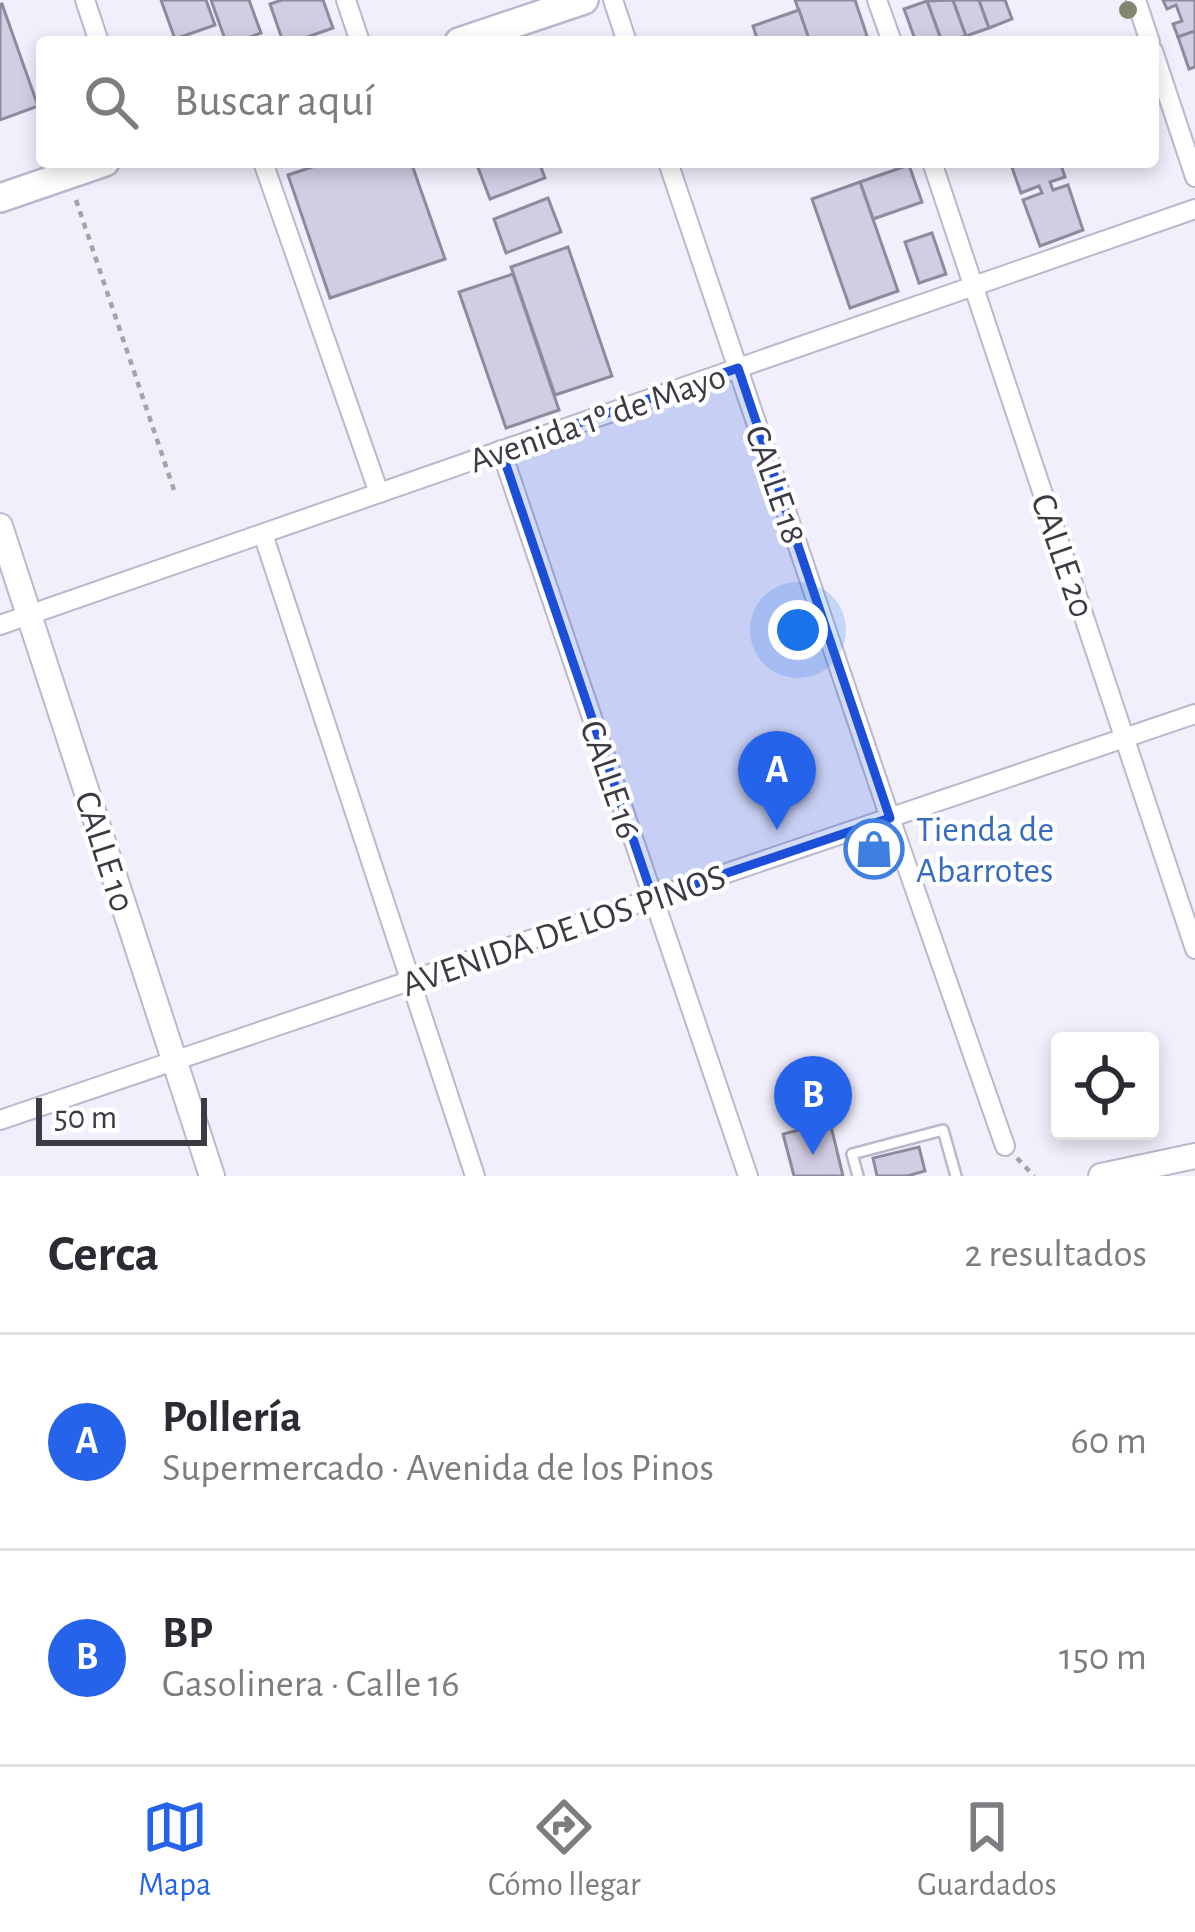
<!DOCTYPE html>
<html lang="es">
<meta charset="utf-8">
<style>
:root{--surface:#fff;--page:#f7f7f7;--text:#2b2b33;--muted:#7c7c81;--line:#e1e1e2;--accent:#2563eb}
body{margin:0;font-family:"Alegreya Sans",sans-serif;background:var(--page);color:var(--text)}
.controls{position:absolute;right:36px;bottom:36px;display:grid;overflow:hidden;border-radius:12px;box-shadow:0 6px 18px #0003}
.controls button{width:108px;height:108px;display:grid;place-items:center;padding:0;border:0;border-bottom:3px solid var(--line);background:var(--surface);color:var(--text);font:60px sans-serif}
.scale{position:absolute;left:36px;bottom:30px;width:171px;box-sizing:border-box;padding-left:12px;border:6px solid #3c3a42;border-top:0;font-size:33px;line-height:42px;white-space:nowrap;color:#3c3a42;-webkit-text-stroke:9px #fff;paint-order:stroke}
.you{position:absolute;left:798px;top:630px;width:42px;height:42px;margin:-30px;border:9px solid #fff;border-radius:50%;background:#1a73e8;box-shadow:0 0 0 18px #1a73e833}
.badge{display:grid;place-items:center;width:78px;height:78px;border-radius:50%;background:var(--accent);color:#fff;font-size:39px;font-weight:700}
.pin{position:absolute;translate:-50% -99px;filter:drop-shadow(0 3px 6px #0008)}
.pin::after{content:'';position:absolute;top:63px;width:42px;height:36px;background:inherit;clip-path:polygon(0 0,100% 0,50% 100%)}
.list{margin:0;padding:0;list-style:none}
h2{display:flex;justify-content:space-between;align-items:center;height:156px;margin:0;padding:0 48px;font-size:51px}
h2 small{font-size:39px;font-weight:400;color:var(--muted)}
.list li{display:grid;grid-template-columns:78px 1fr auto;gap:36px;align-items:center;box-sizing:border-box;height:216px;padding:0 48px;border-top:3px solid var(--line)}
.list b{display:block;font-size:45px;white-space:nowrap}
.list p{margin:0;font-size:39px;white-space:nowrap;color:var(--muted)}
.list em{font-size:39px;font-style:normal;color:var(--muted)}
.icon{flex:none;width:66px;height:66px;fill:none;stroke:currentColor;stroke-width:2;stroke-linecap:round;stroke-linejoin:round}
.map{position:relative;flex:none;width:1195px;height:1176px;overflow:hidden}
.search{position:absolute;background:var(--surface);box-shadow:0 6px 18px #0003;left:36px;right:36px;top:36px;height:132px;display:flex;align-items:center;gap:30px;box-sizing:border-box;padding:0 42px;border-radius:12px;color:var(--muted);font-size:45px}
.sheet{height:588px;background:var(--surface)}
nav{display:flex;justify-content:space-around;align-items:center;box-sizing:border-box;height:168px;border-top:3px solid var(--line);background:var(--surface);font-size:33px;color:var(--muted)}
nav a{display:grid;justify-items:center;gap:6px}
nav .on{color:var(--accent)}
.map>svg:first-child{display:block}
.building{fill:#d2cde3;stroke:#8f8a9e;stroke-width:3}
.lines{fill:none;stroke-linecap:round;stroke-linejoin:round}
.lane-casing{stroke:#bcb7cd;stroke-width:14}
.street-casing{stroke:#bcb7cd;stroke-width:22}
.secondary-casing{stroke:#bcb7cd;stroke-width:28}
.primary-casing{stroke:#bcb7cd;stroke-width:32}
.path{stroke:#a4a2ad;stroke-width:4.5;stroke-dasharray:6 6;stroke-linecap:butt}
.lane{stroke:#fff;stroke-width:9}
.street{stroke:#fff;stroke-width:18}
.secondary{stroke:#fff;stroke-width:24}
.primary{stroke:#fff;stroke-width:27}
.tree{fill:#838671}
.marked{fill:#1d4ed8;fill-opacity:0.2;stroke:#1d4ed8;stroke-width:9;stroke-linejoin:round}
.labels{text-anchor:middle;stroke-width:9;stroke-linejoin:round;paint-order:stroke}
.street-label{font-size:36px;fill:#3c3a42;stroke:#fff}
.shop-label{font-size:36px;fill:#366cbe;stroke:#fff;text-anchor:start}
</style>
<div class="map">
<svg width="1195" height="1176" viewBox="0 0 1195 1176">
<rect width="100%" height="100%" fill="#f2effc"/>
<g class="building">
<polygon points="161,0 206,0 215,25 175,39"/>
<polygon points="211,0 249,0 261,33 236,42 226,42"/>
<polygon points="282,0 323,0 333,28 293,42 283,42 270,4"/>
<polygon points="795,0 855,0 869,42 810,42"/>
<polygon points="953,0 966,36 942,42 927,1"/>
<polygon points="953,0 979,0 989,28 966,36"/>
<polygon points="979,0 1005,0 1012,19 989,28"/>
<polygon points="1163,0 1195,0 1195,31 1178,37 1173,24 1182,21 1176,5 1167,9"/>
<polygon points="927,1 942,42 916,42 904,9"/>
<polygon points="2,4 38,106 0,120 0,5"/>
<polygon points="799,10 810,42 758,42 753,26"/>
<polygon points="1195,31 1195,67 1189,69 1178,37"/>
<polygon points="327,162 411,162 445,259 330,298 288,175"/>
<polygon points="485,162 539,162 545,178 490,199 477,165"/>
<polygon points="1010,162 1060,162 1065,177 1050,182 1053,190 1068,185 1083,230 1040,246 1023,200 1042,193 1039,186 1021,193"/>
<polygon points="909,165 922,202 873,219 860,182"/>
<polygon points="860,182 898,291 850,308 812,199"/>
<polygon points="548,198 561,232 506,253 494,219"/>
<polygon points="932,233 946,274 919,283 905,242"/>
<polygon points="568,247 612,376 555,395 511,267"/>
<polygon points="513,274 559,410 506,428 459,292"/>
<polygon points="830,1122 843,1176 794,1176 783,1134"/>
<polygon points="919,1147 925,1171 907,1176 877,1176 873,1158"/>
</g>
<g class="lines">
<defs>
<polyline id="lane" points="858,1176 852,1154 943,1130 956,1176"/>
<g id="street">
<polyline points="85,0 99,42"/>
<polyline points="346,0 360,42"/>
<polyline points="613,0 627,42"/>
<polyline points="877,0 892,42"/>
<polyline points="1136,0 1150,42"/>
<polyline points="1153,51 1195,177"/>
<polyline points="263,162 379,493"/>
<polyline points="668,162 890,818 1005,1146"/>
<polyline points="932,162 1195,949"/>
<polyline points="501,450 748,1176"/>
<polyline points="263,534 475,1176"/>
<polyline points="0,625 1195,209"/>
<polyline points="0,1120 1195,714"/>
</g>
<g id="secondary">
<polyline points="0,526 212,1176"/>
<polyline points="1101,1176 1195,1156"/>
</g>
<g id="primary">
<polyline points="459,42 584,0"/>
<polyline points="0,198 105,162"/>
</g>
</defs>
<use href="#lane" class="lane-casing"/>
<use href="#street" class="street-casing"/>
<use href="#secondary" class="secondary-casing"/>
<use href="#primary" class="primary-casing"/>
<g class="path">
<polyline points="76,200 174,490"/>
<polyline points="1017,1158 1034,1176"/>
</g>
<use href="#lane" class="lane"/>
<use href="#street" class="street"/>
<use href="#secondary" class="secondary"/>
<use href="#primary" class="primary"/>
</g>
<circle class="tree" cx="1128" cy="10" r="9"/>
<path class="marked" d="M738,368L890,818L653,898L501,450Z"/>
<defs>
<symbol id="shop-ring" viewBox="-11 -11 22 22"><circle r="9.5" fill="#fff" stroke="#3f7fe0" stroke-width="1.5"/><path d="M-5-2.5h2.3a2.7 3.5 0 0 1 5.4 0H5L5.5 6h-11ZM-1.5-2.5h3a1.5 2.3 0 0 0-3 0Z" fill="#3f7fe0"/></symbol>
</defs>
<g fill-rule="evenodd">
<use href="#shop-ring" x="841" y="816" width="66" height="66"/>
</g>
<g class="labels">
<g class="street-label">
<text transform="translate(597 417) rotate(-19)" y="13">Avenida 1º de Mayo</text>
<text transform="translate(777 484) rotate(71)" y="13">CALLE 18</text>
<text transform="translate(1064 555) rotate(71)" y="13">CALLE 20</text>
<text transform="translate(612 779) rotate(71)" y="13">CALLE 16</text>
<text transform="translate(106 851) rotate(72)" y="13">CALLE 10</text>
<text transform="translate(563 929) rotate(-19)" y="13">AVENIDA DE LOS PINOS</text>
</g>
<g class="shop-label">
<text x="916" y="841">Tienda de<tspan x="916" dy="41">Abarrotes</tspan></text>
</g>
</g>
</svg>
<div class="controls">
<button><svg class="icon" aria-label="locate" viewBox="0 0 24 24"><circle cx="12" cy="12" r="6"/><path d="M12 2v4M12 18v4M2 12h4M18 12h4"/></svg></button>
</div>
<div class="scale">50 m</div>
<div class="you"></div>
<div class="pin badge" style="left:777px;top:830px">A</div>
<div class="pin badge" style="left:813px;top:1155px">B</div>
<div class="search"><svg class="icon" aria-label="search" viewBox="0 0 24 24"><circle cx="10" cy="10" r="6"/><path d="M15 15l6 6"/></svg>Buscar aquí</div>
</div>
<section class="sheet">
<h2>Cerca<small>2 resultados</small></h2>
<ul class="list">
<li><span class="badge">A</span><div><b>Pollería</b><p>Supermercado · Avenida de los Pinos</p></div><em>60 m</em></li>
<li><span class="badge">B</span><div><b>BP</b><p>Gasolinera · Calle 16</p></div><em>150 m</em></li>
</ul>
</section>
<nav>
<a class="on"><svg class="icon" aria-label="map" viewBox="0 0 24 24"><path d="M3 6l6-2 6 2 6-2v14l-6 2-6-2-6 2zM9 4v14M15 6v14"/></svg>Mapa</a>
<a><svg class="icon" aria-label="directions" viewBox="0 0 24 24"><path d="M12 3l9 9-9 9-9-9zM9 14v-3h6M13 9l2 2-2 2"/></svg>Cómo llegar</a>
<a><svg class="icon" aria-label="saved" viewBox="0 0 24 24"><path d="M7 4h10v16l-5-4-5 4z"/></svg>Guardados</a>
</nav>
